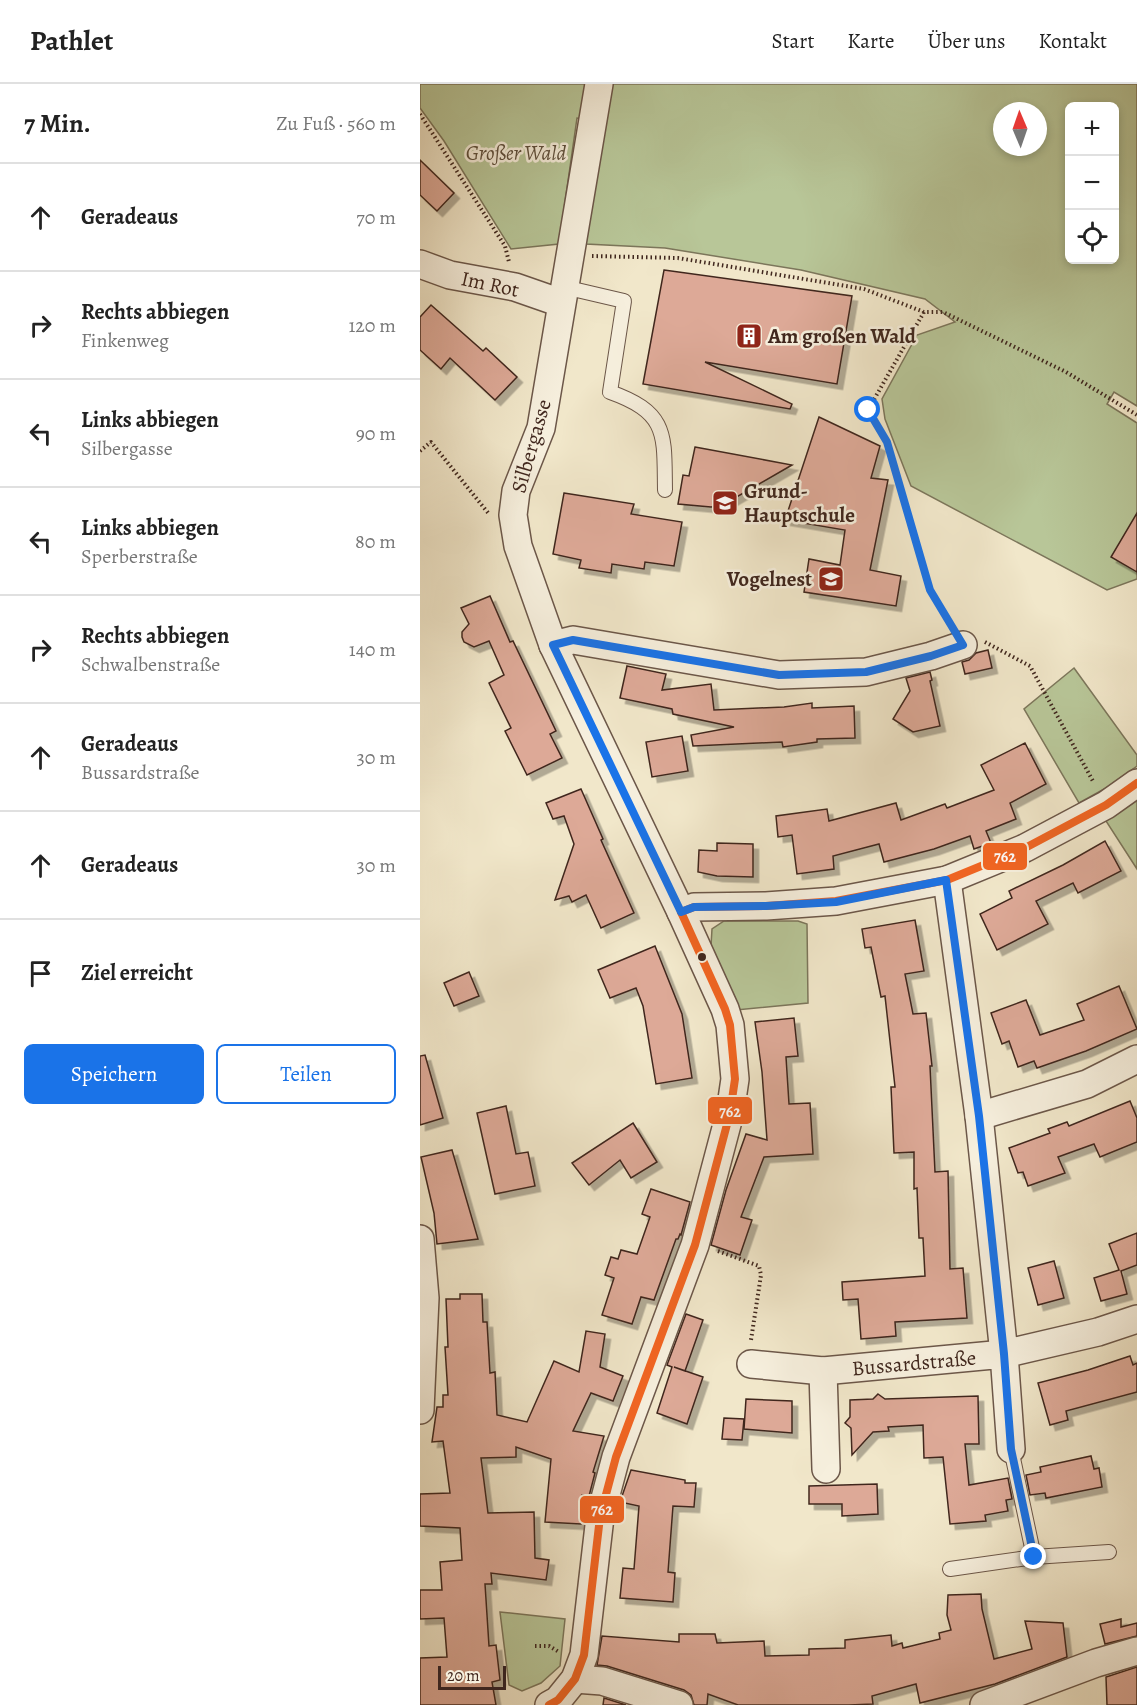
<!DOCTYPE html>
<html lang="de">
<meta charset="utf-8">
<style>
:root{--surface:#fff;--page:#f2f2f2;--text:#222;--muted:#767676;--line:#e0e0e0;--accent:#1a73e8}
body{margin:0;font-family:Alegreya,serif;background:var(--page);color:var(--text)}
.controls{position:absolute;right:18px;top:18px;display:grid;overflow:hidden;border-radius:9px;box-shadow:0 3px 9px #0003}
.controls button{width:54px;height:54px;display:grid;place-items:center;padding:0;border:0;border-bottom:2px solid var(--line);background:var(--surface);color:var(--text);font:30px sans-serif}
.compass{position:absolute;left:573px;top:18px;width:54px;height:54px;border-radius:50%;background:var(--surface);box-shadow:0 3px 9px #0003;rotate:358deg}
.scale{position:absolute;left:18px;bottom:15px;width:68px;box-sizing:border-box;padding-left:6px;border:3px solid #40271e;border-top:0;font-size:16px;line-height:21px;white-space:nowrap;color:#40271e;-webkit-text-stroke:4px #f6efdd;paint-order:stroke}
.stop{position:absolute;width:18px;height:18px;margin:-14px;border:4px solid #1a73e8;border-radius:50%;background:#fff}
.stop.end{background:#1a73e8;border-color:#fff;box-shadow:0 2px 6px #0008}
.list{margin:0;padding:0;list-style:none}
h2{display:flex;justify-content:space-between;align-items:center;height:78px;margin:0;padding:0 24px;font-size:26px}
h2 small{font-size:20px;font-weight:400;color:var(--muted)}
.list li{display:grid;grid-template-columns:39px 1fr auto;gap:18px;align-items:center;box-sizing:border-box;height:108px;padding:0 24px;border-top:2px solid var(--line)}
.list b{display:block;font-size:22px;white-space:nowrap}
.list p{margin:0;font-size:20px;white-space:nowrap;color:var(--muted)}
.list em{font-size:20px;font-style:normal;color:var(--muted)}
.actions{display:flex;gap:12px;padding:18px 24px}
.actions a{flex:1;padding:14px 0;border:2px solid var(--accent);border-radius:9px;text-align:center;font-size:21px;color:var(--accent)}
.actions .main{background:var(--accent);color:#fff}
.icon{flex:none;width:33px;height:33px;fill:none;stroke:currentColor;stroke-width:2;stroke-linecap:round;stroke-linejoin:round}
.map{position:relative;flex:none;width:717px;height:1621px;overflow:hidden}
header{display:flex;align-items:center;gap:36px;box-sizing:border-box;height:84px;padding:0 30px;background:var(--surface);border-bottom:2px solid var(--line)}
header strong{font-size:28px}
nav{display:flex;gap:33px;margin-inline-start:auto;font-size:21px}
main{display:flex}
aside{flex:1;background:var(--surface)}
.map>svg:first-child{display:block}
.green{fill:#b8c698;stroke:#7c765b;stroke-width:1.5;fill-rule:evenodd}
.building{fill:#dda997;stroke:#40271e;stroke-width:1.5;filter:url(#shadow)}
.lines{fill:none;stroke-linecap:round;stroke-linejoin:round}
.lane-casing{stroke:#6c5749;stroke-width:16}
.street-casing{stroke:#6c5749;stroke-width:30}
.path{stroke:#40271e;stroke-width:4;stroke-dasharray:1.5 3;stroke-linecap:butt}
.lane{stroke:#f6efdd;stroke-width:14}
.street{stroke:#f6efdd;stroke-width:27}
.bus-1-casing{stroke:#f6efdd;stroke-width:12}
.bus-1{stroke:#f26522;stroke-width:8}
.route{stroke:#1a73e8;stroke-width:8}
.bus-dot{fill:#40271e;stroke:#f6efdd;stroke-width:2}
.labels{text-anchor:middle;stroke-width:5;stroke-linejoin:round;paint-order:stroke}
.park-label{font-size:21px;font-style:italic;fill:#5e4f3c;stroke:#f6efdd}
.street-label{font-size:21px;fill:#40271e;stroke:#f6efdd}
.poi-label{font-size:21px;font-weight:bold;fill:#40271e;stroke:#f6efdd;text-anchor:start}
.line-badge{stroke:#f6efdd;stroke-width:2}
.badge-label{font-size:16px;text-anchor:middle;font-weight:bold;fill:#fff}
</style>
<header>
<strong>Pathlet</strong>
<nav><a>Start</a><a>Karte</a><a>Über uns</a><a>Kontakt</a></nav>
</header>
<main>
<aside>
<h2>7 Min.<small>Zu Fuß · 560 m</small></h2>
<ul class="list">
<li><svg class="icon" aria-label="ahead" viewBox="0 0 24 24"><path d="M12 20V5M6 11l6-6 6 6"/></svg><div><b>Geradeaus</b></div><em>70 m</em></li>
<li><svg class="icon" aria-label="right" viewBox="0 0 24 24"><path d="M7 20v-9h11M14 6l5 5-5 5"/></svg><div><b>Rechts abbiegen</b><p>Finkenweg</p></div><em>120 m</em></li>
<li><svg class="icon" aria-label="left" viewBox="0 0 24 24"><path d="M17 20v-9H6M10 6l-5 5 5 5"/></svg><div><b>Links abbiegen</b><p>Silbergasse</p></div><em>90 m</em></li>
<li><svg class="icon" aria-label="left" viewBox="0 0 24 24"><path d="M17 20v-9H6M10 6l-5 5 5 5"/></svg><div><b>Links abbiegen</b><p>Sperberstraße</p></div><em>80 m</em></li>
<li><svg class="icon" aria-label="right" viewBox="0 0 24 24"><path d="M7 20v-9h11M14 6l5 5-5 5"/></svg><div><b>Rechts abbiegen</b><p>Schwalbenstraße</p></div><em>140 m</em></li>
<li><svg class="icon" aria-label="ahead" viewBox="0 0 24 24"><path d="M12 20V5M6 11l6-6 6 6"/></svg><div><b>Geradeaus</b><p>Bussardstraße</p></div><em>30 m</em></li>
<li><svg class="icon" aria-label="ahead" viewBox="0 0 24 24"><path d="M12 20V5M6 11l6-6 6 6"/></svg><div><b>Geradeaus</b></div><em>30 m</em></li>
<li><svg class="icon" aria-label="arrive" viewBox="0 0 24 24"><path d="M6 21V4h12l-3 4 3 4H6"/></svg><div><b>Ziel erreicht</b></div></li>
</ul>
<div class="actions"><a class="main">Speichern</a><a>Teilen</a></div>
</aside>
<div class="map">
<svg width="717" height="1621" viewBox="0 0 717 1621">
<defs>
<filter id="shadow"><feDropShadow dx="5.5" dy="5.5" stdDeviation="0" flood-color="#0004"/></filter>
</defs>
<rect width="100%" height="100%" fill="#f1e7ca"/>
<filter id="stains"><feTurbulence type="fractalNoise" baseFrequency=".00333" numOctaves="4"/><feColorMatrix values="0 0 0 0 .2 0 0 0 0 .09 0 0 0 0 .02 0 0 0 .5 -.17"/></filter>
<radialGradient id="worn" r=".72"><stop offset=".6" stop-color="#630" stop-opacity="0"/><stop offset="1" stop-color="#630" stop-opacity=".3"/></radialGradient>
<g class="green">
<path d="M0,0H717V322L694,308L687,320L717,339V495L687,506L491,402L465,335L462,315L497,251L535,238L505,215L381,186L245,164L166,160L185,37L157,34L139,160L91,165L24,57L0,24ZM650,22H694V176H650ZM582,27H618V63H582Z"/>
<polygon points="654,584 717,671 717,682 686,704 659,719 604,625"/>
<polygon points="717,716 717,785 686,737"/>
<polygon points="304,837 378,837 387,840 388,919 316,926 291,862 292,845"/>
<polygon points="80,1528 145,1535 140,1582 121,1599 102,1607 89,1601"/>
</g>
<g class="building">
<polygon points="0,76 34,109 17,127 0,111"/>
<polygon points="244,186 432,212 417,300 285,278 372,320 370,325 223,300"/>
<polygon points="11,221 63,267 66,264 97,293 75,316 30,274 21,285 0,266 0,233"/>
<polygon points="399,333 460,362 451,394 468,396 450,486 481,492 476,522 384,508 389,475 420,481 425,446 365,436"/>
<polygon points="275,363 372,381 301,422 291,423 258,420 263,391 269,392"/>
<polygon points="144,409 214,420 211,430 262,438 254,482 225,478 224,485 192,480 191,489 159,484 161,476 133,470"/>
<polygon points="717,429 717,488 691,473"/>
<polygon points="70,512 90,558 93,557 136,647 130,650 142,674 107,691 85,647 91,644 69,599 84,591 69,557 54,563 44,558 42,553 42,548 49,540 41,524"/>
<polygon points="568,566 572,584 545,590 542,578 549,576 556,569"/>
<polygon points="207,582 246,590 242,606 291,600 294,626 364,623 392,619 392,624 434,622 435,654 397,655 397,658 363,663 362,658 273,662 271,651 314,643 253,630 252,625 200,614"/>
<polygon points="510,588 512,596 510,597 520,642 493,648 473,635 490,607 486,594"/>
<polygon points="262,652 268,687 232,693 226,658"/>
<polygon points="605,659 626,700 590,719 596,735 566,747 571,759 554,765 550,752 514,765 464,778 459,760 413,772 414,785 377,790 372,751 358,753 356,732 407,725 409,737 476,719 481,736 525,720 527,724 574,706 561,681"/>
<polygon points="161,705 183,755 181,756 214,829 181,844 166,811 152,818 149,812 135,816 154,760 144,732 133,735 126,719"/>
<polygon points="685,757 701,787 658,809 653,799 616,817 628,840 577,866 560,830 592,814 589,807 643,781"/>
<polygon points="297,759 333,760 333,793 297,792 278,788 279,766 297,767"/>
<polygon points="495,836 504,887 485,890 493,930 506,929 512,982 510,982 515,1088 528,1087 530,1185 543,1184 547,1234 475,1238 476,1252 441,1255 438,1215 423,1216 422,1198 505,1192 503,1154 499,1154 497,1104 494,1105 494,1068 474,1069 471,1003 475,1003 465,912 461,913 451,863 445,864 442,845"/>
<polygon points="235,862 262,930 272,994 236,1000 223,922 216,904 190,914 178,886"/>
<polygon points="49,888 59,912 34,922 24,899"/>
<polygon points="699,902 717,945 666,967 617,984 614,977 598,983 589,957 582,960 571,929 606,916 620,951 664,936 657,920"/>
<polygon points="374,934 378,972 366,973 369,1020 390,1019 393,1070 344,1073 321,1133 332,1136 320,1171 291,1161 306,1106 326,1050 347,1056 342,988 335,938"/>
<polygon points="5,971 23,1034 0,1041 0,972"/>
<polygon points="710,1017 717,1034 717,1058 680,1073 674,1060 638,1073 645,1089 608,1102 603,1088 598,1089 589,1064 630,1049 628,1045 647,1038 649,1042"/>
<polygon points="86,1022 96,1070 108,1068 115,1102 75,1110 57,1029"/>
<polygon points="213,1039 237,1078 211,1094 200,1076 169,1101 152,1079"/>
<polygon points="32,1066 58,1155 17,1160 14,1129 1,1073"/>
<polygon points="231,1105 270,1118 261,1151 260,1150 258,1155 256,1155 234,1216 221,1213 212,1240 182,1231 194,1194 185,1191 191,1173 198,1175 201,1166 217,1170 230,1133 222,1130"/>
<polygon points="717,1149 717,1181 701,1187 707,1210 681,1217 674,1194 699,1186 689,1160"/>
<polygon points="634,1177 644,1214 618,1221 608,1184"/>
<polygon points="40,1210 62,1210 63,1238 67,1238 70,1289 75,1288 77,1331 107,1338 134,1277 159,1288 166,1247 185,1250 180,1283 203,1292 193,1317 171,1309 153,1347 184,1352 173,1388 175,1389 169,1412 162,1411 161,1440 125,1438 131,1375 96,1363 96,1373 61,1374 68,1429 114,1428 115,1474 129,1476 126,1496 71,1489 72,1500 65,1500 69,1562 76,1561 80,1596 72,1598 76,1621 0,1621 0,1574 27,1573 24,1534 0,1535 0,1506 22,1506 20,1478 42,1476 40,1444 0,1442 0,1410 30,1409 23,1357 12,1358 17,1323 23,1323 23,1311 28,1311 25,1263 28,1263 26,1215 40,1215"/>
<polygon points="266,1230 283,1236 265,1287 254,1283 283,1293 267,1340 237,1329 252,1283 247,1281"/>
<polygon points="710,1272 713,1281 717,1279 717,1308 646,1327 648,1336 630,1341 618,1299 668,1286"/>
<polygon points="458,1310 465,1315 558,1312 559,1360 545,1360 549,1401 588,1394 592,1415 586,1416 588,1427 565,1431 566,1437 530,1440 523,1373 504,1374 503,1341 468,1343 469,1347 453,1348 432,1371 431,1344 425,1339 430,1333 430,1316 453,1315"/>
<polygon points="326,1315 372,1317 372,1349 324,1345"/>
<polygon points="304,1334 324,1335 322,1356 302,1355"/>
<polygon points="671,1372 674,1385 679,1384 682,1403 626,1414 625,1409 610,1411 606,1391 621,1388 620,1383"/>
<polygon points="211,1386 265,1396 265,1399 276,1399 274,1423 253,1422 248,1488 255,1489 253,1518 200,1514 203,1484 214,1485 219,1422 200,1418"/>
<polygon points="457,1400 458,1430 422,1432 422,1420 389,1420 389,1402"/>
<polygon points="561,1510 562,1525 574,1575 612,1565 605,1537 643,1539 647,1573 575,1600 500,1619 496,1600 452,1612 453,1620 429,1621 318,1621 288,1610 287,1621 274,1621 271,1611 264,1606 187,1582 177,1581 182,1552 259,1558 259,1550 295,1550 297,1559 344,1557 345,1572 389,1571 389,1565 425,1564 425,1556 471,1551 472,1562 482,1559 483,1564 520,1555 519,1549 531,1546 527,1531 528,1511"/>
<polygon points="701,1535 701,1543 717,1539 717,1552 685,1560 680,1540"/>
<polygon points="717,1583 717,1621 687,1621 686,1593"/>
<polygon points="184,1614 206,1621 183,1621"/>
</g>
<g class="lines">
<defs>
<g id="lane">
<path d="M144,203L204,217L190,308C249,329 244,351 245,406"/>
<polyline points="591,1365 614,1473 689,1468"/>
<polyline points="530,1485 614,1473"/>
</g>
<g id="street">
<polyline points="0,180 30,191 95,203 141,219"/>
<polyline points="133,561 153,556 359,591 446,588 511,572 543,561"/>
<polyline points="527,796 559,1032 584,1270 678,1248 717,1235"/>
<polyline points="261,828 274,823 346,822 416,817 527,796 605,764 686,721 717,699"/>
<polyline points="559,1032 667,1000 717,975"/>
<polyline points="0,1155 5,1214 0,1326"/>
<polyline points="331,1280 403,1287 584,1270 591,1365"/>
<polyline points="403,1287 406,1385"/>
<polyline points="155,1595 182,1597 259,1621"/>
<polyline points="129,1621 138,1616 155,1595 164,1571 180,1433 196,1373 275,1161 310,1029 315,995 310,941 305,925 261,828 133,561 98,462 93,431 96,407 121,344 179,0"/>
<polyline points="564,1621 676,1579 717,1567"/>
</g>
</defs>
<use href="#lane" class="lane-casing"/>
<use href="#street" class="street-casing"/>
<g class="path">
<polyline points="0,30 85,162 89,178"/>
<polyline points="172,172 258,174 444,205 504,228 523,228 646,288 717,331"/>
<polyline points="504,228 448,326 467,358 510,506 530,540"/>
<polyline points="0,367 11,358 69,430"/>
<polyline points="565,558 610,582 674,699"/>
<polyline points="298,1167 339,1182 341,1191 331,1256"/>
<polyline points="115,1562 129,1562 139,1568"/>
</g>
<use href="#lane" class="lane"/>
<use href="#street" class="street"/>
<defs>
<g id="bus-1">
<polyline points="261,828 274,823 346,822 416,817 527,796 605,764 686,721 717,699"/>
<polyline points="129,1621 138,1616 155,1595 164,1571 180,1433 196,1373 275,1161 310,1029 315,995 310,941 305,925 261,828"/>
</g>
</defs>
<use href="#bus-1" class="bus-1-casing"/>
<use href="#bus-1" class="bus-1"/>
</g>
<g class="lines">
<polyline class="route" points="448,326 467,358 510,506 543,561 511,572 446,588 359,591 153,556 133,561 261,828 274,823 346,822 416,818 526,796 559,1032 584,1270 591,1365 614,1473"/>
</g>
<defs>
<symbol id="building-square" viewBox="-11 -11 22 22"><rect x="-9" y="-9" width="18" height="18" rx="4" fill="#8f2418" stroke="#f6efdd"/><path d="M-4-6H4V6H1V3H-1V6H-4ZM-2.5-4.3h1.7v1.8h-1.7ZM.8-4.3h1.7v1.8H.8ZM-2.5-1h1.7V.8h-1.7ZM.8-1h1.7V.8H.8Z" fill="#fff"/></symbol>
<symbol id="school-square" viewBox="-11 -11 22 22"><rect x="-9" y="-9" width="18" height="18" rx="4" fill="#8f2418" stroke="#f6efdd"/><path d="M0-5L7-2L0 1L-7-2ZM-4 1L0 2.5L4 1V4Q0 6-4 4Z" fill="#fff"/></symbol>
</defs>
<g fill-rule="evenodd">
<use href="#building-square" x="314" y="237" width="30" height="30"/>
<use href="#school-square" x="290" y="404" width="30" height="30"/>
<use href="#school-square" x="396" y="480" width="30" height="30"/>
</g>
<circle class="bus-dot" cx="282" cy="873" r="5"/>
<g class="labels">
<g class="park-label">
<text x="96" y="76">Großer Wald</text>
</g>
<g class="street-label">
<text transform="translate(70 200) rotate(12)" y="7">Im Rot</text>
<text transform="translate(111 362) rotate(-74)" y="7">Silbergasse</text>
<text transform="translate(494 1279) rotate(-5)" y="7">Bussardstraße</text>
</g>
<g class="poi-label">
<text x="348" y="259">Am großen Wald</text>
<text x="324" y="414">Grund-<tspan x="324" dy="24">Hauptschule</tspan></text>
<text x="392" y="502" text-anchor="end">Vogelnest</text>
</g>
</g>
<g class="line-badge">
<rect x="562" y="758" width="46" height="29" rx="6" fill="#f26522"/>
<rect x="287" y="1012" width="46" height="29" rx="6" fill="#f26522"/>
<rect x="159" y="1411" width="46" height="29" rx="6" fill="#f26522"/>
</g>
<g class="badge-label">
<text x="585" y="778">762</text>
<text x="310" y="1033">762</text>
<text x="182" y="1431">762</text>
</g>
<rect width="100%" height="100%" filter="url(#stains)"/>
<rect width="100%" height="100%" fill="url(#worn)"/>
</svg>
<div class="controls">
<button>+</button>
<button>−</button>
<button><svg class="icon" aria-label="locate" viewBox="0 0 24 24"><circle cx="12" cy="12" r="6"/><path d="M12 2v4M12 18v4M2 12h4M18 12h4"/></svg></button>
</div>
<svg class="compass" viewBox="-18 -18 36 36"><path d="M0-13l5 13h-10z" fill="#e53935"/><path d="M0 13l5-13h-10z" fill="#767676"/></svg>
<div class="scale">20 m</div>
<div class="stop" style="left:448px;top:326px"></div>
<div class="stop end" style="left:614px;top:1473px"></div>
</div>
</main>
